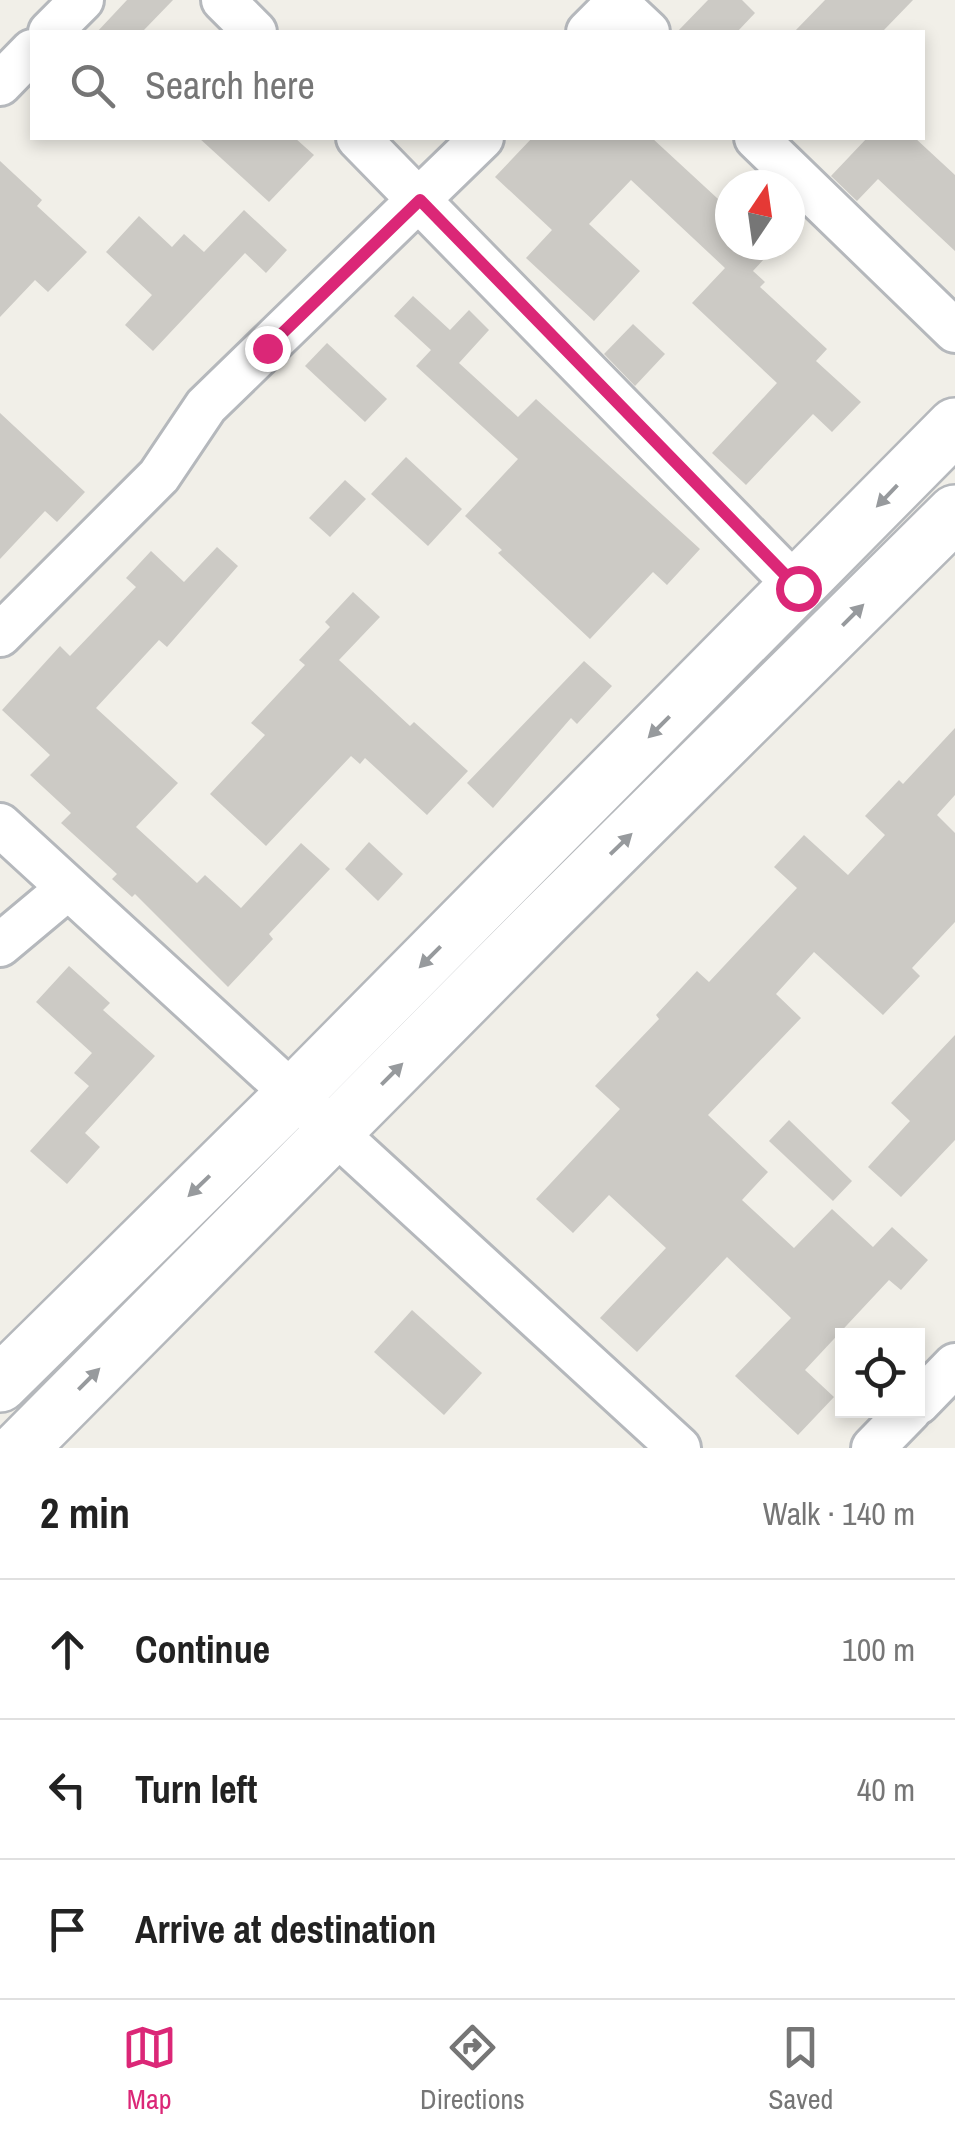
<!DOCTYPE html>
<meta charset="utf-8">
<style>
:root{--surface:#fff;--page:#f6f6f6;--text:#222;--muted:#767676;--line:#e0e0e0;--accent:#db2777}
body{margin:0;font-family:"Archivo Narrow",sans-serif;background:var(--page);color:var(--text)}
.controls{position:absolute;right:30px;bottom:30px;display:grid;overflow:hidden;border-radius:0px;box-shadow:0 5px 15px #0003}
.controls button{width:90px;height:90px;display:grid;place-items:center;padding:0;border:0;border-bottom:2px solid var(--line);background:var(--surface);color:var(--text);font:50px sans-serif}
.compass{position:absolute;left:715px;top:170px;width:90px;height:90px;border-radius:50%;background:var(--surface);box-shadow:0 5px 15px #0003;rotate:13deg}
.stop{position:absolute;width:30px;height:30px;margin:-22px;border:8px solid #db2777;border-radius:50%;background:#fff}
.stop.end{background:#db2777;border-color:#fff;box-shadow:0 2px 10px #0008}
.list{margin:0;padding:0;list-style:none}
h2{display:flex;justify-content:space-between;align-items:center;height:130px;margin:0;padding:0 40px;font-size:42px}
h2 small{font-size:32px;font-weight:400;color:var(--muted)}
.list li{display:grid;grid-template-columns:65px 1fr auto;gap:30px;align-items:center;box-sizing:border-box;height:140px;padding:0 40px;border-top:2px solid var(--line)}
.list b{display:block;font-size:38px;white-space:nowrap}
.list em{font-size:32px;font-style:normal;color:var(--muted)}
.icon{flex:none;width:55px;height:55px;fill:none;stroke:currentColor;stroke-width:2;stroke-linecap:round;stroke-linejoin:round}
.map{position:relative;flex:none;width:955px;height:1448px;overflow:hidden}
.search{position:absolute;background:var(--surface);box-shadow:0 5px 15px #0003;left:30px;right:30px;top:30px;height:110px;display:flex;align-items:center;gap:25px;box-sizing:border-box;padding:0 35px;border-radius:0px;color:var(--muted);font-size:38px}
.sheet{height:550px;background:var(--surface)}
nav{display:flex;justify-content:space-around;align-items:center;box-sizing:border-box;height:140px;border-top:2px solid var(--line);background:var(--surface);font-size:28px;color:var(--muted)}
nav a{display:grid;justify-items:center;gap:5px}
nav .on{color:var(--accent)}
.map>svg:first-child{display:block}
.building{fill:#cccac5}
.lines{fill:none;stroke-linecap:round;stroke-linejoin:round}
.minor-casing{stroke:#b5b8bc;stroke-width:48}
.tertiary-casing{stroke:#b5b8bc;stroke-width:60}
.minor{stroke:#fff;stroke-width:42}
.tertiary{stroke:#fff;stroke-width:55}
.oneway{fill:#979a9d}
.route{stroke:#db2777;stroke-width:12}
</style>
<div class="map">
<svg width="955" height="1448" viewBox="0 0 955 1448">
<rect width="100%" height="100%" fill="#f1efe8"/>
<g class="building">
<polygon points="127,0 173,0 142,32 97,32"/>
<polygon points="708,0 742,0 755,13 737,32 677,32"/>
<polygon points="825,0 913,0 882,32 794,32"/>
<polygon points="199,138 295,138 314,155 269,202"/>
<polygon points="532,138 652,138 730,210 730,245 777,245 753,271 765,282 760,287 827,349 816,361 861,402 832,432 813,414 746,485 712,453 777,383 692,303 725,268 631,180 589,224 640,271 594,321 526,258 552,230 495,177"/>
<polygon points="867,138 915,138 955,175 955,251 878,179 857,201 831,176"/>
<polygon points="0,161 42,200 37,206 87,252 48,292 35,280 0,317"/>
<polygon points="244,210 287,250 266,273 245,253 153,351 125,325 152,295 106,252 139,216 172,247 184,234 204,252"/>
<polygon points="413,296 450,330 469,310 489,330 459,363 518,417 536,399 700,549 667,585 653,572 590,639 498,553 502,550 465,516 518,459 416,366 431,350 394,316"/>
<polygon points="633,324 665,354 635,386 604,354"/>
<polygon points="327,343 387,399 365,422 305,366"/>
<polygon points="0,413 85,492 57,522 45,511 0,559"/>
<polygon points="406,457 462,509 428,546 371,494"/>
<polygon points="345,480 366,499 330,537 309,518"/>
<polygon points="217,547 238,566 167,647 159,640 96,708 178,783 136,827 197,883 205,875 241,908 301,843 330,869 269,934 273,939 228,987 135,894 132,897 112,879 117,874 61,823 71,813 30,775 50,755 2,710 60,646 70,656 136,587 126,578 151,551 184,582"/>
<polygon points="353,592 380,617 339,660 410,726 414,722 468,771 427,815 365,758 360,764 351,756 266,846 210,794 265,735 251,723 305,665 299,660 330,627 325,622"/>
<polygon points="584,661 612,686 577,724 571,718 493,808 467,783"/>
<polygon points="955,728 955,795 937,815 955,833 955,922 912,968 920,976 883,1015 814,952 776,994 801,1018 708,1115 768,1172 742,1200 794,1248 832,1209 873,1247 892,1227 928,1260 901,1290 889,1280 805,1370 834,1397 798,1435 735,1376 791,1318 727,1257 637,1352 600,1318 666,1248 609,1195 573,1233 536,1199 620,1109 595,1086 659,1019 656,1015 697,971 709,982 797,888 774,867 804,835 848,875 885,835 865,816 899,780 903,784"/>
<polygon points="369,842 403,874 378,901 345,869"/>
<polygon points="69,966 110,1003 103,1010 155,1056 85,1133 100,1147 67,1184 30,1151 89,1086 74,1073 92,1053 36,1002"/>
<polygon points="955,1035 955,1140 901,1197 868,1167 910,1121 891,1103"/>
<polygon points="789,1120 852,1181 833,1201 769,1141"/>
<polygon points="412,1310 482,1373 444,1415 374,1352"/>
</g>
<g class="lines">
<defs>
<g id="minor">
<polyline points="223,0 255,32"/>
<polyline points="617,3 648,32"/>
<polyline points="50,32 82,0"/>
<polyline points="588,32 620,0"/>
<polyline points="0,84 32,51"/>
<polyline points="358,138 798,588"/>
<polyline points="756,138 955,331"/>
<polyline points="0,635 159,476 206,406 482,138"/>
<polyline points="0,825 679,1448"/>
<polyline points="0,945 67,889"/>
<polyline points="918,1403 955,1365"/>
<polyline points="873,1448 910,1410"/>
</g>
<g id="tertiary">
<polyline points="0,1384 294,1094 955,426"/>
<polyline points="20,1448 545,919 955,513"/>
</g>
</defs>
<use href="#minor" class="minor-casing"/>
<use href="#tertiary" class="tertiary-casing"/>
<use href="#minor" class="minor"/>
<use href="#tertiary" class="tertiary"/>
</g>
<defs><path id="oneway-solid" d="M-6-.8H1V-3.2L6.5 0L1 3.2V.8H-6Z" transform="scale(2.5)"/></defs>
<g class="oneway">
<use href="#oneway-solid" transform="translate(887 496) rotate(134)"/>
<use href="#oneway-solid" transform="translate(853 615) rotate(-45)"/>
<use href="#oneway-solid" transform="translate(659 727) rotate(135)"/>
<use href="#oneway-solid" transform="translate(621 844) rotate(-44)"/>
<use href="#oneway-solid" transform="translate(430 957) rotate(135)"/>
<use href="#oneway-solid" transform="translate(392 1074) rotate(-45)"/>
<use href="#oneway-solid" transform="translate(199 1186) rotate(136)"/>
<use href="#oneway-solid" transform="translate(89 1379) rotate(-45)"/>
</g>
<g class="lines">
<polyline class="route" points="267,348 420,200 798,588"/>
</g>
</svg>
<div class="controls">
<button><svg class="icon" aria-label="locate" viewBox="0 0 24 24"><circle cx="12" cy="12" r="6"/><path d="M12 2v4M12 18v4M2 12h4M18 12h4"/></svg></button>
</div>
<svg class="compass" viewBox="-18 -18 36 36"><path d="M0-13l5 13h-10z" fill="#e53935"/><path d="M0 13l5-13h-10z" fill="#767676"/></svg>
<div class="stop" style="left:798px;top:588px"></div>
<div class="stop end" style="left:267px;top:348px"></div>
<div class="search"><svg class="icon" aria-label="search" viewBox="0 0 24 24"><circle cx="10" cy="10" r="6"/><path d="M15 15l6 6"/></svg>Search here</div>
</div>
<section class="sheet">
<h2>2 min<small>Walk · 140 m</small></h2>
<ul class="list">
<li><svg class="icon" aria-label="ahead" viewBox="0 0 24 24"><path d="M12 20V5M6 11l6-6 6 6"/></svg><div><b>Continue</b></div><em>100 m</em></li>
<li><svg class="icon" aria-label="left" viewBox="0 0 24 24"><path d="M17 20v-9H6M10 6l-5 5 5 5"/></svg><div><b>Turn left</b></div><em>40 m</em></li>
<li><svg class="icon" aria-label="arrive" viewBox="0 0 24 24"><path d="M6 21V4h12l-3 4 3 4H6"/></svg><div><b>Arrive at destination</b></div></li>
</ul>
</section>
<nav>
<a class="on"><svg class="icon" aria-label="map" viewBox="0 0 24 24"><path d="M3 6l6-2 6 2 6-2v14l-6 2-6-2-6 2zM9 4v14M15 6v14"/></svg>Map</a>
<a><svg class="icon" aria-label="directions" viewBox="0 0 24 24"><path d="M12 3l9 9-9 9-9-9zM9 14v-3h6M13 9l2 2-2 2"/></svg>Directions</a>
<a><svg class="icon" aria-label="saved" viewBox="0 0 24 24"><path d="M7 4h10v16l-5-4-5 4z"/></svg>Saved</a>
</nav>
